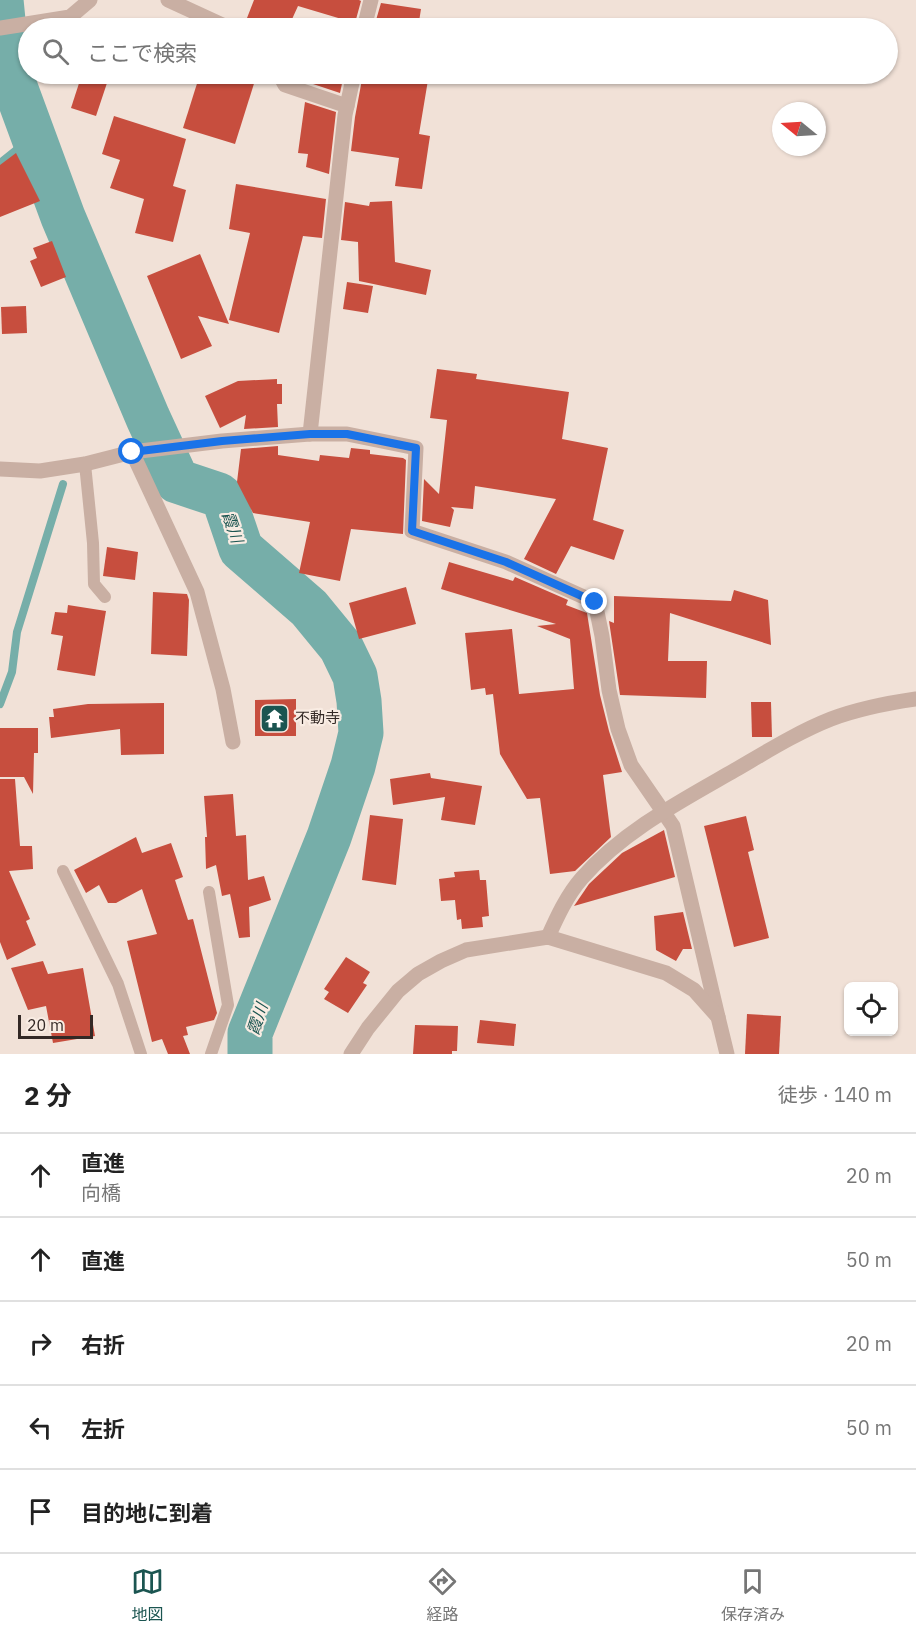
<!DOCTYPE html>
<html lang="ja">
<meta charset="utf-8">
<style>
:root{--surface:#fff;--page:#f2f2f2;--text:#222;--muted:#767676;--line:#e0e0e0;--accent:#1b5551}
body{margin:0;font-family:"IBM Plex Sans","Noto Sans JP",sans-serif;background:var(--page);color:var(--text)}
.controls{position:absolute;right:18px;bottom:18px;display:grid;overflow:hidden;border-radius:9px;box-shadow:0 2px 4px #0004}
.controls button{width:54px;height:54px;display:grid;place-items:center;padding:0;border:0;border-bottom:2px solid var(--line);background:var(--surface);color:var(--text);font:30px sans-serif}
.compass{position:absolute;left:772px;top:102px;width:54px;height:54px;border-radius:50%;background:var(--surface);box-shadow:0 2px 4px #0004;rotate:288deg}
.scale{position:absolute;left:18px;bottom:15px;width:75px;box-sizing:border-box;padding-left:6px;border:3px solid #332825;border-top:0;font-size:16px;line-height:21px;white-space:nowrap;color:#332825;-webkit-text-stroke:4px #f9ece3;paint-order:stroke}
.stop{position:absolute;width:18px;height:18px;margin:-14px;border:4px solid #1a73e8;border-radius:50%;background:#fff}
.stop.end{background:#1a73e8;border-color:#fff;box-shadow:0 2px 6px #0008}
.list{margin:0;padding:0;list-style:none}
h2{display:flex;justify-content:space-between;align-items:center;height:78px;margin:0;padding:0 24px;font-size:26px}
h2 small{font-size:20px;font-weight:400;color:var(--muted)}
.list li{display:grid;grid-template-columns:39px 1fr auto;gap:18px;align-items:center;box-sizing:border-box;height:84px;padding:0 24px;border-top:2px solid var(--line)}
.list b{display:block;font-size:22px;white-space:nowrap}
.list p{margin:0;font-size:20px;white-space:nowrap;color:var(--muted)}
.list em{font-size:20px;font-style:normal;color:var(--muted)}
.icon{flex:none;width:33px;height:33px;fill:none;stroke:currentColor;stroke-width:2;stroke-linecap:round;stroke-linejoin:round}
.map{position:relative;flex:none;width:916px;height:1054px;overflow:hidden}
.search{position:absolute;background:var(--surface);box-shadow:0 2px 4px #0004;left:18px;right:18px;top:18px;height:66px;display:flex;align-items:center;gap:15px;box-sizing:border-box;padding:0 21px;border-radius:33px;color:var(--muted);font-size:22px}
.sheet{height:498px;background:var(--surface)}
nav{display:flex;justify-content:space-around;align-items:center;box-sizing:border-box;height:84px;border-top:2px solid var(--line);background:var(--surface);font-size:16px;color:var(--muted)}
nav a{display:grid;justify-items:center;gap:3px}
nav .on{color:var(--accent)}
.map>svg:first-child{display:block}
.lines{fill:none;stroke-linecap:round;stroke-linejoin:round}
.stream{stroke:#76aea9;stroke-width:8}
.river{stroke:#76aea9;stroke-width:45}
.building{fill:#c74e3e}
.service{stroke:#c9afa3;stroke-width:12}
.minor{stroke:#c9afa3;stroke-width:15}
.tertiary{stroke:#c9afa3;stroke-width:15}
.route{stroke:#1a73e8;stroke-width:8}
.labels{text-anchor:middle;stroke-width:4.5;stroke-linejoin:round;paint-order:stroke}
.poi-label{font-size:15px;fill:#332825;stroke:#f9ece3;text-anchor:start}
.water-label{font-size:16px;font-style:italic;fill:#1b5551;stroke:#f9ece3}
</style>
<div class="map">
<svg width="916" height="1054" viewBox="0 0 916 1054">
<rect width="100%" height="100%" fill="#f1e1d7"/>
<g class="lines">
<g class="stream">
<polyline points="0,163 34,136"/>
<polyline points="0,704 12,672 17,632 63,484"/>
</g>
<polyline class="river" points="1,0 6,51 14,84 63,217 148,418 177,481 219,495 225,502 241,549 309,608 341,647 355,676 359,701 361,733 353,766 329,837 250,1033 250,1054"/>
</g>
<g class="building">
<polygon points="254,0 359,0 361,1 355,23 298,6 288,28 250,28 253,20 247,18"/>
<polygon points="381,3 421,9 418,28 374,27"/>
<polygon points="82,74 110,74 96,116 71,108"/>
<polygon points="200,74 257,74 235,144 183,128"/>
<polygon points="309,74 344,74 340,93 307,82"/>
<polygon points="363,74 429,74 419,134 430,136 422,189 395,186 399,158 351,151 355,117"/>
<polygon points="305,102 336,112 329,174 306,167 308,154 298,153"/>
<polygon points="114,116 186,139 173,186 186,190 173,242 135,233 144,199 110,188 120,160 102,154"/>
<polygon points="16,153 40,201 0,217 0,165"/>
<polygon points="236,184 326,199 322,238 303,236 279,333 229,320 250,233 229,229"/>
<polygon points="392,201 395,262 431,270 426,295 359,281 358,242 341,240 345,202 369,206 370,202"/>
<polygon points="52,241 66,277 41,287 30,261 37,258 33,248"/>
<polygon points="200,254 229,324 198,316 212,346 181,359 147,276"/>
<polygon points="347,282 373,286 368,313 343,309"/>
<polygon points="26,306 27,333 2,334 1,307"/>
<polygon points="437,369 477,374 476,379 569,392 562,439 608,448 593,520 624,530 614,560 571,546 556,574 524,559 556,499 475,486 473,509 451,507 454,510 450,527 422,521 424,479 439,494 447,420 430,418"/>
<polygon points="277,379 277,384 282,384 282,404 277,404 278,427 244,429 246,415 220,428 205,396 238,381"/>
<polygon points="278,446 278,455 319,461 320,455 349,458 351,448 370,450 370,454 403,458 406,460 403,534 351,529 340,581 299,573 310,522 253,513 237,482 241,449"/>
<polygon points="107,547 138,552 135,580 103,576"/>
<polygon points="449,562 513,581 515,577 568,600 566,605 587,613 600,695 609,731 622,772 603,775 611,837 575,871 550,874 540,798 527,799 500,754 493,694 486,695 485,688 471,690 465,633 512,629 519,694 574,689 570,639 537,626 556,624 441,589"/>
<polygon points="406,587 416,624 359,639 349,603"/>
<polygon points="734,590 768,600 771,645 670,613 668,661 707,661 706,698 620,695 609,621 614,623 614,596 731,601"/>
<polygon points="153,592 187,594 189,600 187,656 151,654"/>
<polygon points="68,605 106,611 95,676 57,670 63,636 51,634 55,612 67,613"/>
<polygon points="296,699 296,736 255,736 255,700"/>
<polygon points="751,702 771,702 772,737 752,737"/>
<polygon points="164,703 164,754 121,755 120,729 51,738 49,717 54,717 53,709 88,704"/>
<polygon points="0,728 38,728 38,753 34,753 33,794 24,777 0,777"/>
<polygon points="430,773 431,778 482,786 475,825 441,820 445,797 393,805 390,779"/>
<polygon points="0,779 15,779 20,846 32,846 33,869 9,871 30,919 26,921 36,945 7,960 0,942"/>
<polygon points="233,794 236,836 246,835 248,880 264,876 271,900 249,907 250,937 239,938 230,894 222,896 216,865 206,869 205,837 207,837 204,796"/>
<polygon points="370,815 403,819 396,885 362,880"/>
<polygon points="746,816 754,850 748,852 769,938 734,947 704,826"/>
<polygon points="664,830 675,877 574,906 589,884 622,853"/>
<polygon points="136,837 142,853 171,843 183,877 175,880 188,920 193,919 217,1013 214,1020 186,1027 188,1035 183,1036 190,1054 168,1054 162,1039 152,1042 127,941 157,934 142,889 116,903 108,903 99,885 86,893 74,870"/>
<polygon points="479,870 480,880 486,880 489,916 482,917 483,927 462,929 461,919 457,920 455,900 441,901 439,879 455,877 454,872"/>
<polygon points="683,912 692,949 683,949 676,961 656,950 654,916"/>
<polygon points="346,957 370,972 363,983 367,985 348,1013 324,999 329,992 324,989"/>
<polygon points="43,961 48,974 83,968 95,1036 53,1043 46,1006 28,1010 11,968"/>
<polygon points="747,1014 781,1016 779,1054 745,1054"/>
<polygon points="480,1020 516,1024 514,1046 477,1043"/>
<polygon points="415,1025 458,1026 457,1051 452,1051 452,1054 413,1054"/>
</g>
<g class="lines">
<g class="service">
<polyline points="85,464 93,543 94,584 105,597"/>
<polyline points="63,871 118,984 141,1054"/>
<polyline points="209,892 228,1005 211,1054"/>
</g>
<g class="minor">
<polyline points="168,0 229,28"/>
<polyline points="0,28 70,17 90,0"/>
<polyline points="364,28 371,0"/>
<polyline points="279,74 285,85 347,106"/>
<polyline points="310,434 345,115 354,74"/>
<polyline points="132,452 197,592 223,689 233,742"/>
<polyline points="0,469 40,471 85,464 132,452 222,441 310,434 347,434 416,448 412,531 506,562 595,602 602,636 609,690 618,729 631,765 673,826 718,1017"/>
<path d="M548,937C557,917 567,895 582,878C623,831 681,801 735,770C766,752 798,732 831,719C858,709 888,703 916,699"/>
</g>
<polyline class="tertiary" points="351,1054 368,1028 398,991 418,974 441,961 466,950 548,937 666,973 694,990 718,1017 727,1054"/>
</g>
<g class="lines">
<polyline class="route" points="132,452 222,441 310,434 347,434 416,448 412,531 506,562 595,602"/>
</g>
<defs>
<symbol id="temple-square" viewBox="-11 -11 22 22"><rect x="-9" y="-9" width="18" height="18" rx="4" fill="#1b5551" stroke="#f9ece3"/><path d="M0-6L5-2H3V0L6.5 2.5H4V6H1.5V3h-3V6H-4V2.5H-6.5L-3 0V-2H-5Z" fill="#fff"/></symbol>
</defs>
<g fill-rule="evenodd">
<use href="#temple-square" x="258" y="702" width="33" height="33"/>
</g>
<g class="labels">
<g class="poi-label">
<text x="295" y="723">不動寺</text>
</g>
<g class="water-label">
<text transform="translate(233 527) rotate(71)" y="6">霞川</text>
<text transform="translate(257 1019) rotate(-72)" y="6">霞川</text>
</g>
</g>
</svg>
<div class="controls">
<button><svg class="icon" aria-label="locate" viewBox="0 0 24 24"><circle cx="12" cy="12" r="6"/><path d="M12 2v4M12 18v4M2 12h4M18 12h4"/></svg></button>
</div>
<svg class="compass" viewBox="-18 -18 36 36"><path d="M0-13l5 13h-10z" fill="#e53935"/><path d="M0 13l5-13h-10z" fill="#767676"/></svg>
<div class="scale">20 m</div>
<div class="stop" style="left:132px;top:452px"></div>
<div class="stop end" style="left:595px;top:602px"></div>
<div class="search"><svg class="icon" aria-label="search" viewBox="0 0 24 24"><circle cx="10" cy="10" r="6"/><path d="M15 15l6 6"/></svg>ここで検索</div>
</div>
<section class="sheet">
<h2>2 分<small>徒歩 · 140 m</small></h2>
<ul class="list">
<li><svg class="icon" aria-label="ahead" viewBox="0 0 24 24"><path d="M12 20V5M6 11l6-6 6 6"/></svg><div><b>直進</b><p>向橋</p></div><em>20 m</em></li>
<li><svg class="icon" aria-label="ahead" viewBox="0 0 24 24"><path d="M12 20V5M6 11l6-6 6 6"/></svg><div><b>直進</b></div><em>50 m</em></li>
<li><svg class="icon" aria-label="right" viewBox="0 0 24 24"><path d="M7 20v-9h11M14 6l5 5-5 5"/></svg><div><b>右折</b></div><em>20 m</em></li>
<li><svg class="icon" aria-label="left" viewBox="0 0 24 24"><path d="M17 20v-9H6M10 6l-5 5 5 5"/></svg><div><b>左折</b></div><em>50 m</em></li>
<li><svg class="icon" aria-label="arrive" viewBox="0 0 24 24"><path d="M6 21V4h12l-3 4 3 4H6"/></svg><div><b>目的地に到着</b></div></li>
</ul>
</section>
<nav>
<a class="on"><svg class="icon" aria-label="map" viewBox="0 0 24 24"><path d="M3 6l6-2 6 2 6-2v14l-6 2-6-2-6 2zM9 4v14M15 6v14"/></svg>地図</a>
<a><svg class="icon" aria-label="directions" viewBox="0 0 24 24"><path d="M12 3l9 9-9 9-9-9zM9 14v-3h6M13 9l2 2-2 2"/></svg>経路</a>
<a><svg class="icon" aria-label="saved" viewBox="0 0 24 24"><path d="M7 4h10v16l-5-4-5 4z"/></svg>保存済み</a>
</nav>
